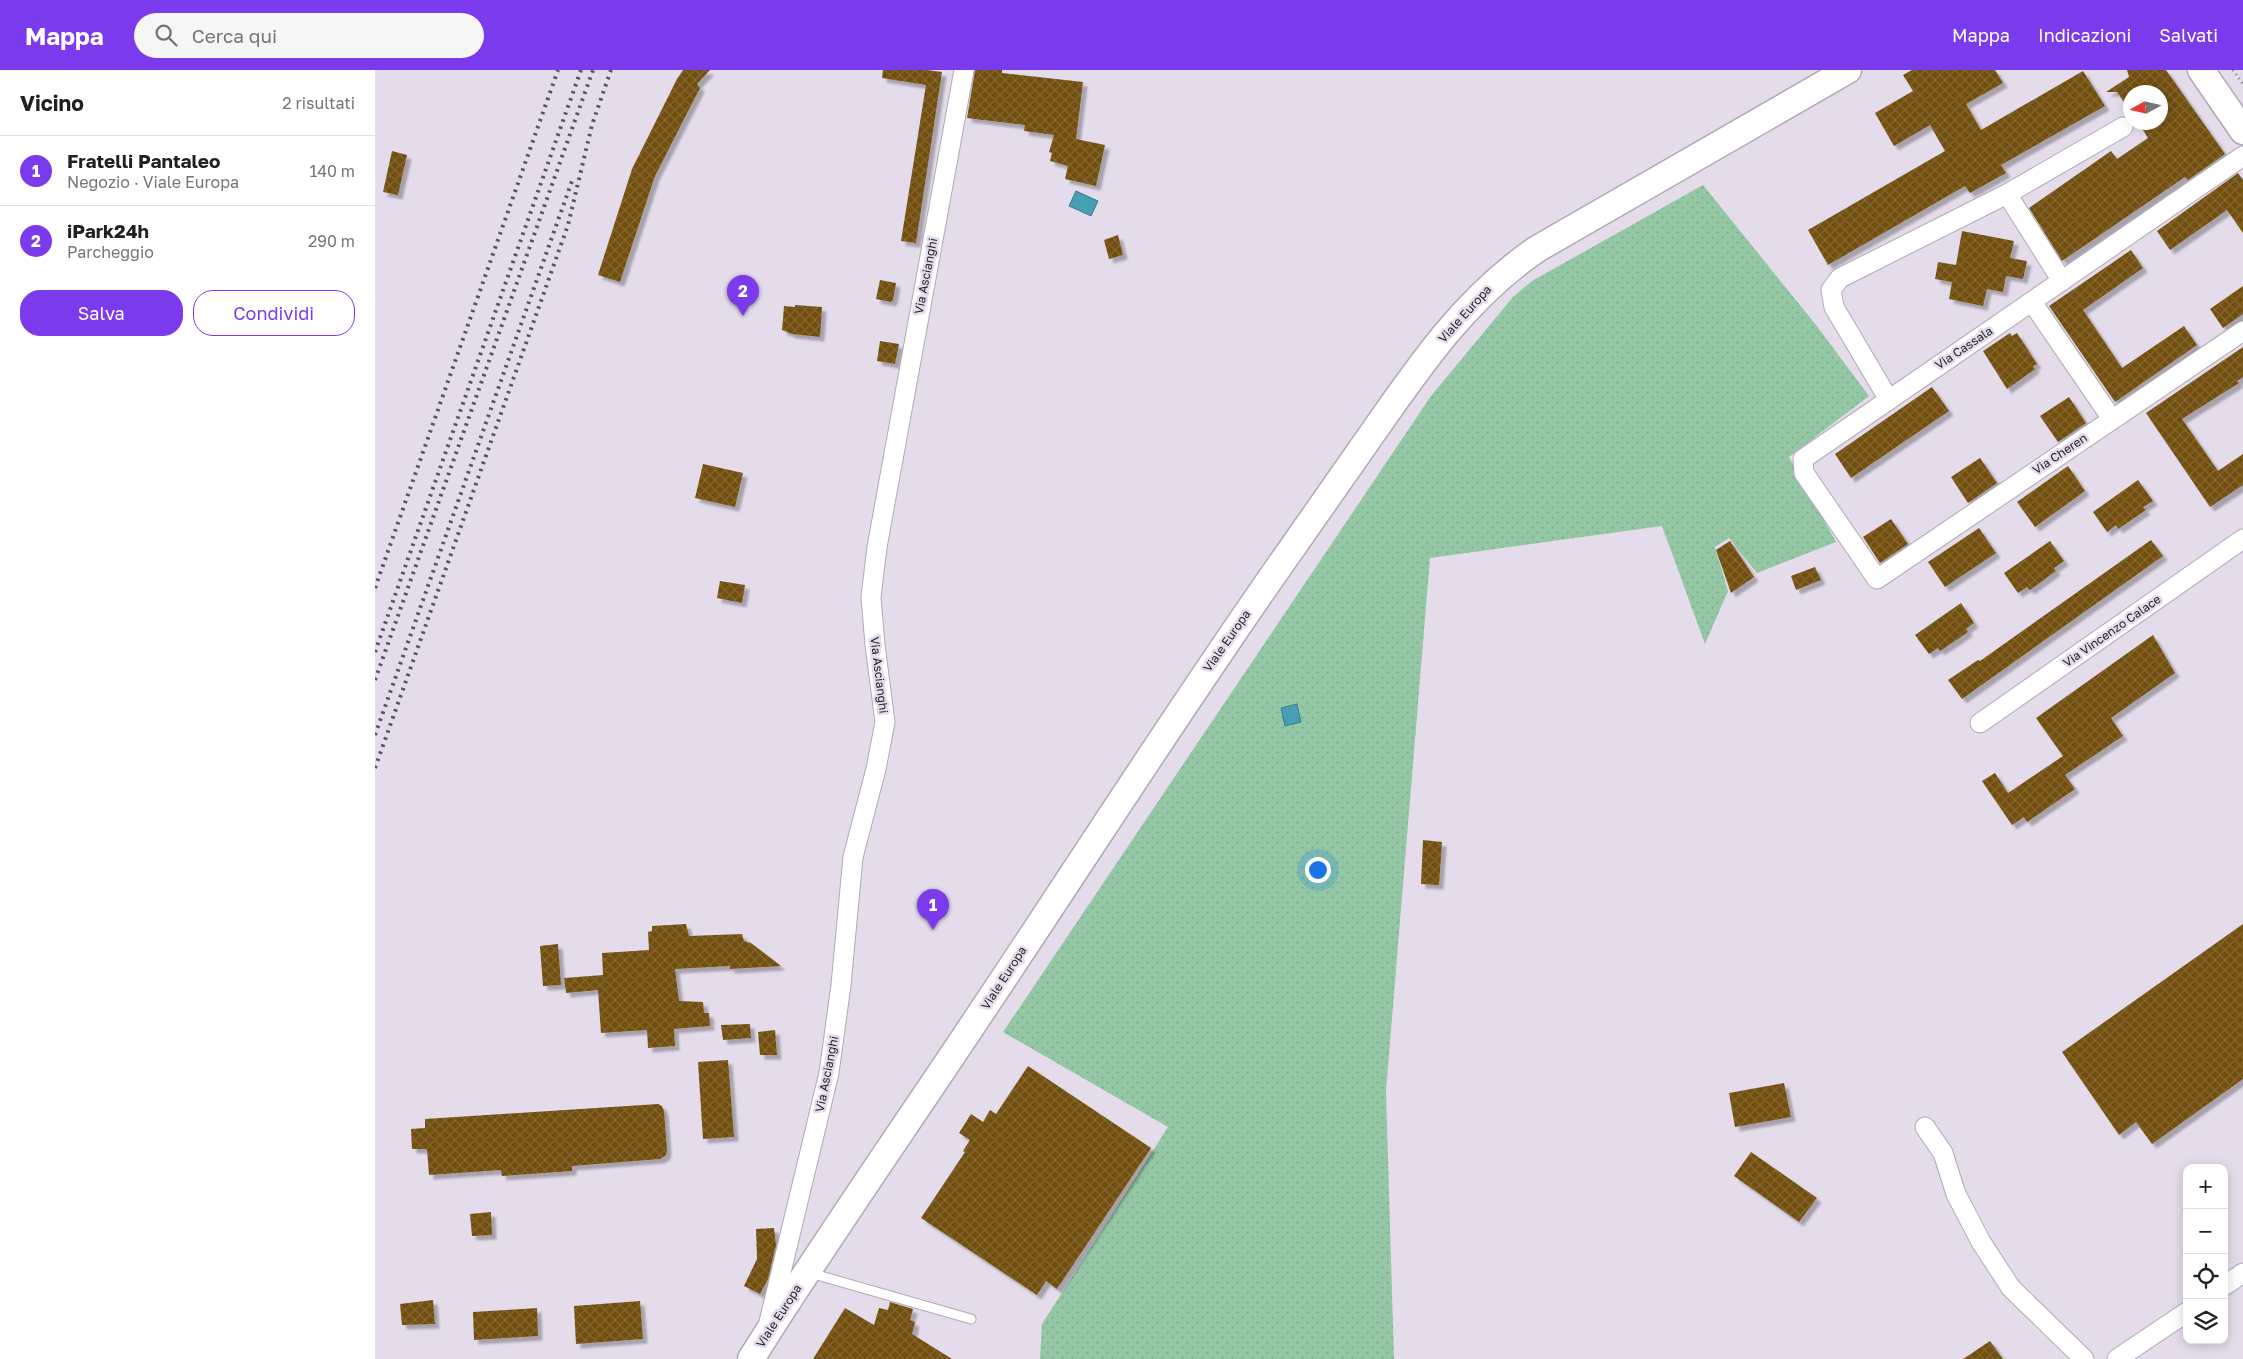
<!DOCTYPE html>
<html lang="it">
<meta charset="utf-8">
<style>
:root{--surface:#fff;--page:#f6f6f6;--text:#202124;--muted:#757577;--line:#e0e0e0;--accent:#7c3aed}
body{margin:0;font-family:"Golos Text",sans-serif;background:var(--page);color:var(--text)}
.controls{position:absolute;right:15px;bottom:15px;display:grid;overflow:hidden;border-radius:10px;box-shadow:0 2px 12px #0003}
.controls button{width:45px;height:45px;display:grid;place-items:center;padding:0;border:0;border-bottom:1px solid var(--line);background:var(--surface);color:var(--text);font:25px sans-serif}
.compass{position:absolute;left:1748px;top:15px;width:45px;height:45px;border-radius:50%;background:var(--surface);box-shadow:0 2px 12px #0003;rotate:262deg}
.you{position:absolute;left:942px;top:799px;width:18px;height:18px;margin:-12px;border:4px solid #fff;border-radius:50%;background:#1a73e8;box-shadow:0 0 0 8px #1a73e833}
.badge{display:grid;place-items:center;width:32px;height:32px;border-radius:50%;background:var(--accent);color:#fff;font-size:16px;font-weight:700}
.pin{position:absolute;translate:-50% -41px;filter:drop-shadow(0 1px 2px #0008)}
.pin::after{content:'';position:absolute;top:26px;width:18px;height:15px;background:inherit;clip-path:polygon(0 0,100% 0,50% 100%)}
.list{margin:0;padding:0;list-style:none}
h2{display:flex;justify-content:space-between;align-items:center;height:65px;margin:0;padding:0 20px;font-size:21px}
h2 small{font-size:16px;font-weight:400;color:var(--muted)}
.list li{display:grid;grid-template-columns:32px 1fr auto;gap:15px;align-items:center;box-sizing:border-box;height:70px;padding:0 20px;border-top:1px solid var(--line)}
.list b{display:block;font-size:19px;white-space:nowrap}
.list p{margin:0;font-size:16px;white-space:nowrap;color:var(--muted)}
.list em{font-size:16px;font-style:normal;color:var(--muted)}
.actions{display:flex;gap:10px;padding:15px 20px}
.actions a{flex:1;padding:11px 0;border:1px solid var(--accent);border-radius:20px;text-align:center;font-size:18px;color:var(--accent)}
.actions .main{background:var(--accent);color:#fff}
.icon{flex:none;width:28px;height:28px;fill:none;stroke:currentColor;stroke-width:2;stroke-linecap:round;stroke-linejoin:round}
.map{position:relative;flex:none;width:1868px;height:1289px;overflow:hidden}
header{display:flex;align-items:center;gap:30px;box-sizing:border-box;height:70px;padding:0 25px;background:var(--accent);color:#fff}
header strong{font-size:24px}
nav{display:flex;gap:28px;margin-inline-start:auto;font-size:18px}
.search{width:350px;height:45px;background:var(--page);display:flex;align-items:center;gap:12px;box-sizing:border-box;padding:0 18px;border-radius:28px;color:var(--muted);font-size:19px}
main{display:flex}
aside{flex:1;background:var(--surface)}
.map>svg:first-child{display:block}
.green{fill:url(#green-dots)}
.water{fill:#469fb2;stroke:#3c7a89}
.building{fill:url(#building-cross-hatch);filter:url(#shadow)}
.lines{fill:none;stroke-linecap:round;stroke-linejoin:round}
.service-casing{stroke:#b0a8b7;stroke-width:11}
.minor-casing{stroke:#b0a8b7;stroke-width:21}
.secondary-casing{stroke:#b0a8b7;stroke-width:29}
.path{stroke:#7d7882;stroke-width:3;stroke-dasharray:1 4;stroke-linecap:butt}
.service{stroke:#fff;stroke-width:9}
.minor{stroke:#fff;stroke-width:19}
.secondary{stroke:#fff;stroke-width:26}
.rail{stroke:#59545d;stroke-width:4;stroke-dasharray:2.5 5;stroke-linecap:butt}
.labels{text-anchor:middle;stroke-width:5;stroke-linejoin:round;paint-order:stroke}
.street-label{font-size:12px;fill:#252228;stroke:#e4dceb}
</style>
<header>
<strong>Mappa</strong>
<div class="search"><svg class="icon" aria-label="search" viewBox="0 0 24 24"><circle cx="10" cy="10" r="6"/><path d="M15 15l6 6"/></svg>Cerca qui</div>
<nav><a>Mappa</a><a>Indicazioni</a><a>Salvati</a></nav>
</header>
<main>
<aside>
<h2>Vicino<small>2 risultati</small></h2>
<ul class="list">
<li><span class="badge">1</span><div><b>Fratelli Pantaleo</b><p>Negozio · Viale Europa</p></div><em>140 m</em></li>
<li><span class="badge">2</span><div><b>iPark24h</b><p>Parcheggio</p></div><em>290 m</em></li>
</ul>
<div class="actions"><a class="main">Salva</a><a>Condividi</a></div>
</aside>
<div class="map">
<svg width="1868" height="1289" viewBox="0 0 1868 1289">
<defs>
<pattern id="green-dots" width="8" height="8" patternUnits="userSpaceOnUse" patternTransform="scale(1.25)"><rect width="8" height="8" fill="#94c8a5"/><path d="M2 2h.1M6 6h.1" fill="none" stroke="#7fac8e" stroke-width="1.8" stroke-linecap="round"/></pattern>
<pattern id="building-cross-hatch" width="8" height="8" patternUnits="userSpaceOnUse" patternTransform="scale(1.25)"><rect width="8" height="8" fill="#734f0f"/><path d="M0 0l8 8M0 8l8-8" fill="none" stroke="#826532"/></pattern>
<filter id="shadow"><feDropShadow dx="4.5" dy="4.5" stdDeviation="1" flood-color="#0004"/></filter>
</defs>
<rect width="100%" height="100%" fill="#e4dceb"/>
<polygon class="green" points="1328,115 1441,255 1494,326 1414,387 1461,472 1382,503 1354,468 1340,477 1353,521 1330,574 1287,456 1055,488 1011,1021 1019,1289 665,1289 667,1254 793,1057 628,962 1056,326 1138,227 1157,211"/>
<g class="water">
<polygon points="701,121 723,131 716,146 694,136"/>
<polygon points="922,634 926,652 910,656 906,638"/>
</g>
<g class="building">
<polygon points="308,0 335,0 322,14 325,18 280,106 245,212 223,205 257,99 302,9"/>
<polygon points="508,0 552,0 567,2 541,173 526,171 551,15 507,8"/>
<polygon points="600,0 627,0 627,3 708,12 701,69 730,75 721,116 690,109 693,96 675,91 677,83 674,82 679,65 649,61 650,55 592,48"/>
<polygon points="1537,0 1620,0 1628,13 1591,34 1606,60 1708,1 1730,36 1626,95 1631,103 1595,123 1590,116 1453,195 1433,160 1570,81 1555,55 1519,76 1500,43 1538,21 1528,5"/>
<polygon points="1752,0 1791,0 1850,84 1813,110 1810,107 1687,191 1654,138 1736,81 1742,89 1773,68 1763,52 1786,52 1786,22 1756,22 1756,42 1742,22 1731,22 1754,7"/>
<polygon points="17,81 32,85 23,125 8,122"/>
<polygon points="1863,103 1868,110 1868,163 1852,140 1795,180 1782,161"/>
<polygon points="1587,161 1639,171 1635,188 1652,191 1648,209 1631,206 1628,222 1612,219 1608,236 1574,229 1577,212 1560,209 1563,192 1581,195"/>
<polygon points="743,165 748,185 734,189 729,170"/>
<polygon points="1756,180 1768,198 1708,240 1739,286 1747,298 1809,256 1822,275 1740,332 1674,236"/>
<polygon points="505,210 521,213 518,230 516,232 501,229"/>
<polygon points="1868,216 1868,244 1848,258 1835,239"/>
<polygon points="420,235 447,237 445,267 417,264 407,260 409,236 420,237"/>
<polygon points="1635,263 1637,266 1642,263 1662,294 1658,296 1660,299 1632,319 1608,281"/>
<polygon points="505,271 524,274 520,294 502,291"/>
<polygon points="1868,277 1868,307 1862,311 1864,313 1807,349 1843,401 1868,384 1868,415 1835,437 1771,343"/>
<polygon points="1557,317 1574,341 1476,408 1460,384"/>
<polygon points="1694,327 1711,353 1683,372 1665,346"/>
<polygon points="1605,388 1622,413 1593,433 1576,407"/>
<polygon points="328,394 368,403 360,437 320,428"/>
<polygon points="1693,396 1710,421 1660,457 1642,432"/>
<polygon points="1763,410 1778,431 1768,437 1771,440 1743,459 1741,455 1732,462 1718,442"/>
<polygon points="1516,449 1533,474 1505,493 1488,467"/>
<polygon points="1604,458 1621,483 1570,517 1553,492"/>
<polygon points="1776,470 1788,486 1587,629 1573,610 1603,590 1605,591"/>
<polygon points="1355,471 1379,507 1356,523 1341,480"/>
<polygon points="1675,471 1689,491 1679,498 1681,501 1655,520 1652,517 1643,523 1629,503"/>
<polygon points="1440,497 1446,510 1421,520 1416,506"/>
<polygon points="345,511 370,515 367,533 342,528"/>
<polygon points="1586,533 1599,553 1591,559 1593,562 1580,571 1565,581 1563,578 1554,584 1540,565"/>
<polygon points="1778,565 1800,603 1736,648 1748,666 1690,705 1700,719 1652,752 1649,747 1637,755 1607,711 1620,703 1633,723 1688,686 1661,648"/>
<polygon points="1048,770 1067,772 1064,815 1046,814"/>
<polygon points="311,854 314,866 367,864 369,871 376,873 406,896 355,899 355,896 300,899 304,931 328,932 329,943 334,943 335,956 299,959 300,976 273,978 272,960 226,963 223,920 191,923 189,908 228,905 227,883 274,880 273,862 277,861 277,856"/>
<polygon points="1868,854 1868,1009 1777,1074 1761,1052 1744,1065 1687,982"/>
<polygon points="183,874 186,915 168,916 165,876"/>
<polygon points="375,954 376,968 348,970 346,955"/>
<polygon points="400,960 402,985 385,985 383,962"/>
<polygon points="353,990 359,1067 328,1069 323,992"/>
<polygon points="653,996 776,1078 682,1219 671,1211 662,1225 546,1148 590,1082 588,1081 595,1070 584,1063 596,1044 608,1052 615,1040 621,1044"/>
<polygon points="1409,1013 1416,1047 1360,1057 1354,1023"/>
<polygon points="283,1034 287,1036 289,1041 292,1080 291,1085 285,1089 197,1096 197,1101 127,1106 126,1100 54,1105 52,1079 37,1079 36,1059 50,1058 50,1049"/>
<polygon points="1376,1082 1442,1128 1424,1152 1359,1106"/>
<polygon points="116,1142 117,1165 97,1166 95,1144"/>
<polygon points="399,1158 401,1175 393,1209 385,1224 369,1216 382,1189 381,1159"/>
<polygon points="58,1230 60,1254 27,1255 25,1234"/>
<polygon points="265,1231 268,1269 201,1274 199,1236"/>
<polygon points="515,1232 538,1239 535,1250 540,1252 537,1264 577,1289 438,1289 470,1238 499,1255 504,1238 513,1240"/>
<polygon points="162,1238 163,1266 99,1270 98,1242"/>
<polygon points="1615,1271 1628,1289 1588,1289"/>
</g>
<g class="lines">
<defs>
<polyline id="service" points="435,1203 596,1249"/>
<g id="minor">
<polyline points="1868,86 1428,389 1429,403 1502,509 1868,261"/>
<polyline points="1632,124 1687,211"/>
<polyline points="1657,232 1737,349"/>
<polyline points="1514,330 1459,237 1456,220 1465,208 1632,124 1748,57"/>
<polyline points="1605,653 1868,469"/>
<polyline points="1550,1057 1568,1083 1581,1124 1606,1172 1636,1218 1709,1289"/>
<polyline points="1849,1216 1868,1203"/>
<polyline points="394,1252 454,1003 466,915 478,787 501,699 510,652 500,575 496,527 502,477 589,0"/>
<polyline points="1742,1289 1812,1242"/>
</g>
<g id="secondary">
<polyline points="1826,0 1868,61"/>
<path d="M376,1289C451,1169 533,1053 611,935C708,790 801,644 901,501C933,455 966,408 999,361C1047,292 1092,227 1162,179L1473,0"/>
</g>
</defs>
<use href="#service" class="service-casing"/>
<use href="#minor" class="minor-casing"/>
<use href="#secondary" class="secondary-casing"/>
<polyline class="path" points="1858,0 1868,14"/>
<use href="#service" class="service"/>
<use href="#minor" class="minor"/>
<use href="#secondary" class="secondary"/>
<g class="rail">
<polyline points="0,518 183,0"/>
<polyline points="0,582 206,0"/>
<polyline points="0,610 218,0"/>
<polyline points="0,665 197,111"/>
<polyline points="0,698 193,155 217,55 236,0"/>
</g>
</g>
<g class="labels">
<g class="street-label">
<text transform="translate(551 206) rotate(-79)" y="4">Via Ascianghi</text>
<text transform="translate(1090 244) rotate(-48)" y="4">Viale Europa</text>
<text transform="translate(1589 278) rotate(-34)" y="4">Via Cassala</text>
<text transform="translate(1685 384) rotate(-34)" y="4">Via Cheren</text>
<text transform="translate(1737 561) rotate(-35)" y="4">Via Vincenzo Calace</text>
<text transform="translate(852 571) rotate(-55)" y="4">Viale Europa</text>
<text transform="translate(504 605) rotate(83)" y="4">Via Ascianghi</text>
<text transform="translate(629 908) rotate(-57)" y="4">Viale Europa</text>
<text transform="translate(452 1004) rotate(-79)" y="4">Via Ascianghi</text>
<text transform="translate(404 1246) rotate(-57)" y="4">Viale Europa</text>
</g>
</g>
</svg>
<div class="controls">
<button>+</button>
<button>−</button>
<button><svg class="icon" aria-label="locate" viewBox="0 0 24 24"><circle cx="12" cy="12" r="6"/><path d="M12 2v4M12 18v4M2 12h4M18 12h4"/></svg></button>
<button><svg class="icon" aria-label="layers" viewBox="0 0 24 24"><path d="M12 4l9 5-9 5-9-5zM3 14l9 5 9-5"/></svg></button>
</div>
<svg class="compass" viewBox="-18 -18 36 36"><path d="M0-13l5 13h-10z" fill="#e53935"/><path d="M0 13l5-13h-10z" fill="#757577"/></svg>
<div class="you"></div>
<div class="pin badge" style="left:558px;top:860px">1</div>
<div class="pin badge" style="left:368px;top:246px">2</div>
</div>
</main>
